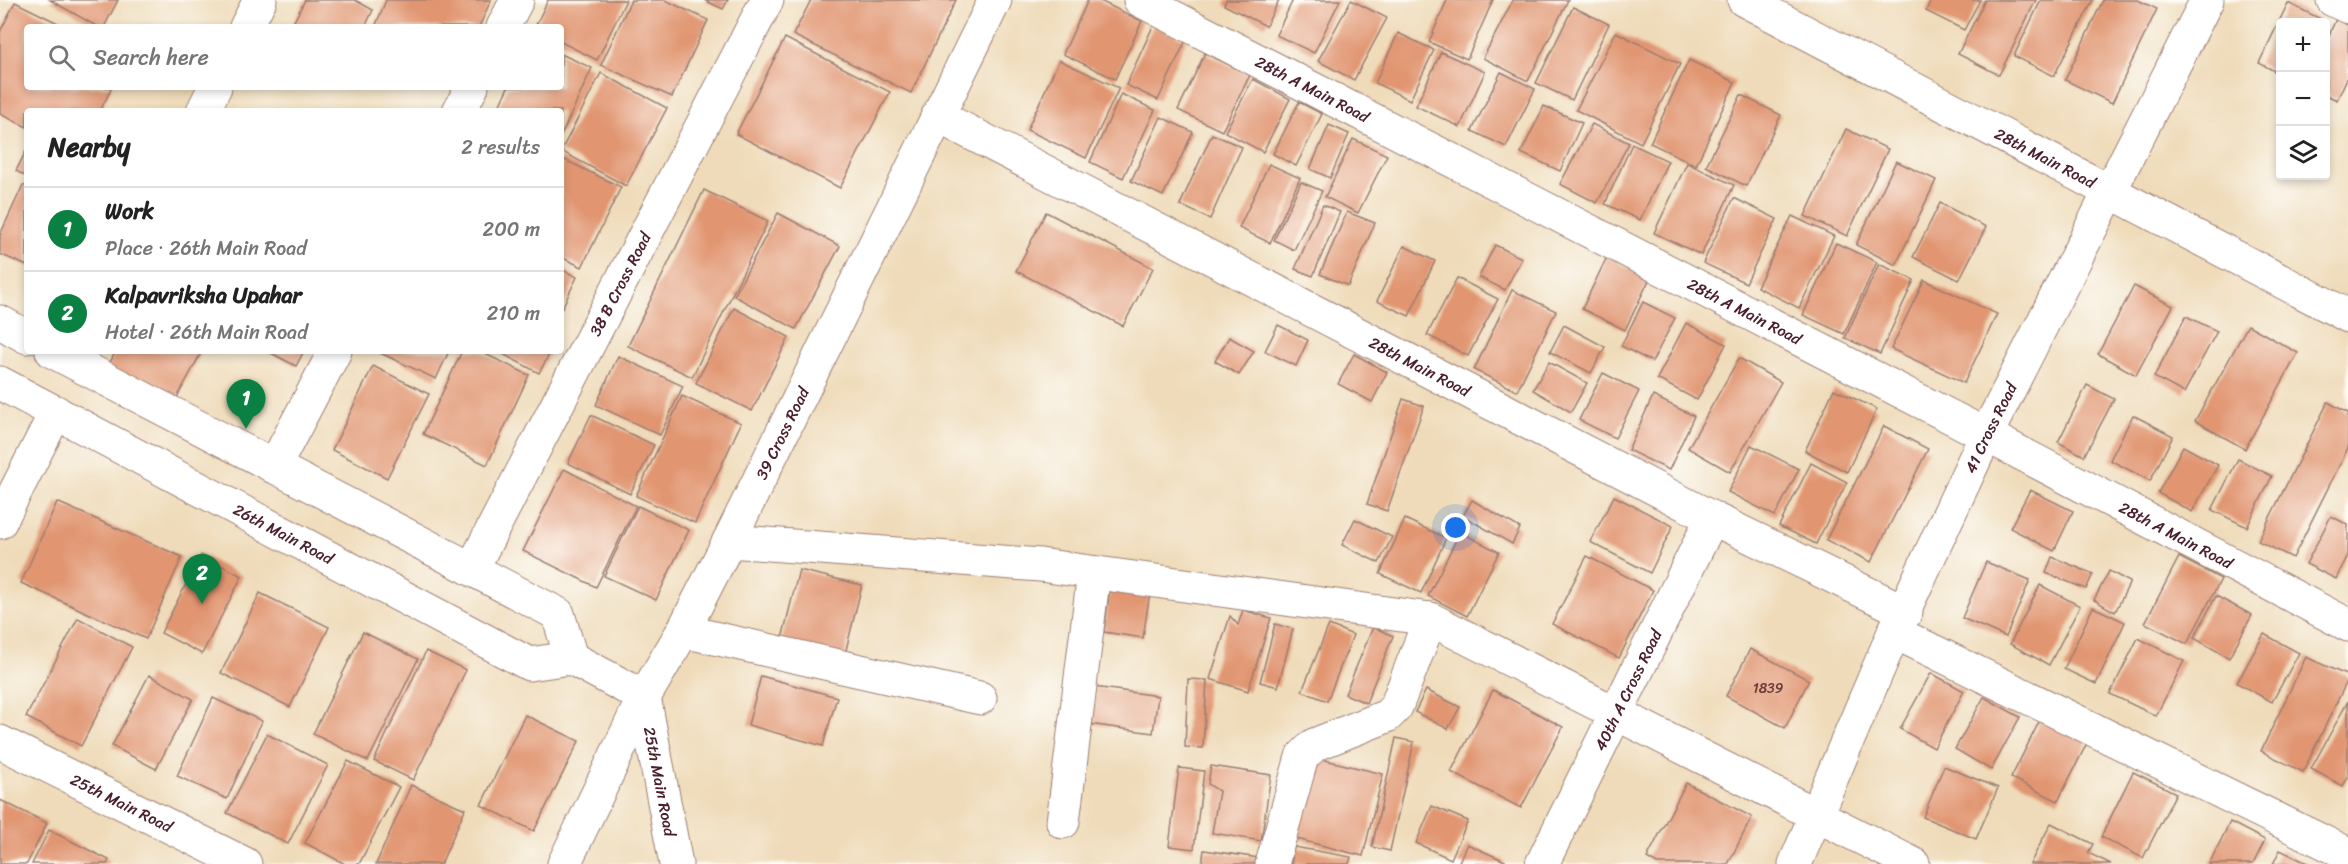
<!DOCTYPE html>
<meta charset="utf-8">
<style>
:root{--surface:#fff;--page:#f6f6f6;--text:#222;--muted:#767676;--line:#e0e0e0;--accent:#0b8043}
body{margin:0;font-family:Sriracha,sans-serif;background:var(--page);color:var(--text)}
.controls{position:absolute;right:18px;top:18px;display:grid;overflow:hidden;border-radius:6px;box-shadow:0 3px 9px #0003}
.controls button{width:54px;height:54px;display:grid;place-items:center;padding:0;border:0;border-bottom:2px solid var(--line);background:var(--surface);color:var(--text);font:30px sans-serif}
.you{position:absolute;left:1456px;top:528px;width:21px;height:21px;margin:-15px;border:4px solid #fff;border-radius:50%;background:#1a73e8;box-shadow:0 0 0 9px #1a73e833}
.badge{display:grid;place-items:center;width:39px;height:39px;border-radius:50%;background:var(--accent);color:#fff;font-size:20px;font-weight:700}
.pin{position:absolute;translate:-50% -50px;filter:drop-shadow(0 2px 3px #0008)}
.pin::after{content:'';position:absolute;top:32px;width:21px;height:18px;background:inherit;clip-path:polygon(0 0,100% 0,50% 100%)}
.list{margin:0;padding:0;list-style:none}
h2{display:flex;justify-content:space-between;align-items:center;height:78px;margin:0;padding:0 24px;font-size:26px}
h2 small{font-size:20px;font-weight:400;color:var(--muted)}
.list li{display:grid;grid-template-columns:39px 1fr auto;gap:18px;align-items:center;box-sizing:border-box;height:84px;padding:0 24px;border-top:2px solid var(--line)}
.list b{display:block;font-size:22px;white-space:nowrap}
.list p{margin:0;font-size:20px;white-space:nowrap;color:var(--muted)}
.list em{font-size:20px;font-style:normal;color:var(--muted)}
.icon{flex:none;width:33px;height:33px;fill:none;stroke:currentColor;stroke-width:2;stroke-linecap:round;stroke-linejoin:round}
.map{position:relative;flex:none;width:2348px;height:864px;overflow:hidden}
.search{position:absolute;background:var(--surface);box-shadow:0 3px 9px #0003;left:24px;top:24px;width:540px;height:66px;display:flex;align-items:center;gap:15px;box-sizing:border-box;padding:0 21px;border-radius:6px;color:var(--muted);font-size:22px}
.panel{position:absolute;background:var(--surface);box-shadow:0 3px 9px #0003;left:24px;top:108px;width:540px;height:246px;border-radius:6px}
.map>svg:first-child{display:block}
.building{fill:#e19571}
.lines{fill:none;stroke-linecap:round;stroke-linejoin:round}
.minor-casing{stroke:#9c7d72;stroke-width:35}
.minor{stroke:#fff;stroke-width:33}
.labels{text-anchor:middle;stroke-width:5;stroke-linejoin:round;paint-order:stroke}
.number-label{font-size:14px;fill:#703c3c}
.street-label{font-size:16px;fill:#4a1f2b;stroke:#fdfcf7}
</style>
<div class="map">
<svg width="2348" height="864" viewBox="0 0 2348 864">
<rect width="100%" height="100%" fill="#fdfcf7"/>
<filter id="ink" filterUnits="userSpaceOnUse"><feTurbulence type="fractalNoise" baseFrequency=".0167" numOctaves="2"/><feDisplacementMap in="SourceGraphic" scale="12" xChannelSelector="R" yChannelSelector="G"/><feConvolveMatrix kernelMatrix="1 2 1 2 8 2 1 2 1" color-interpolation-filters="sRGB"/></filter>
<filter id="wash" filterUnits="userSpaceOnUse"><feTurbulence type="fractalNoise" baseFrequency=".008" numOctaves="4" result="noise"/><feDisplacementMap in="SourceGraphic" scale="24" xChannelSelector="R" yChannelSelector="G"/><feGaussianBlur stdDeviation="1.35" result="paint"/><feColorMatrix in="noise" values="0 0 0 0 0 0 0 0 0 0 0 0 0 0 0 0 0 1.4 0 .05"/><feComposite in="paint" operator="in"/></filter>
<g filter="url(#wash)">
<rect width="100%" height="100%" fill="#efdbba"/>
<g id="blocks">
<g class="building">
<polygon points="50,0 118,0 104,27 98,27"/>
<polygon points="305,0 355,0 373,10 365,27 291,27"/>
<polygon points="386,0 491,0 479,27 375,27"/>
<polygon points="548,0 626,0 597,60 561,42 561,27 535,27"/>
<polygon points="631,0 665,0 708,20 672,97 601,65"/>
<polygon points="704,0 728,0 723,9"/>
<polygon points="811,0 956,0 911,93 793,35"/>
<polygon points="1088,0 1098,0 1142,21 1115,79 1063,54"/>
<polygon points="1226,0 1279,0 1266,26 1224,5"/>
<polygon points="1293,0 1340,0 1314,53 1276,35"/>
<polygon points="1351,0 1387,18 1354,80 1318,61"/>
<polygon points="1447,0 1493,0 1467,59 1429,42"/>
<polygon points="1513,0 1568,0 1528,81 1483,58"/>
<polygon points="1931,0 1980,0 1964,30 1926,11"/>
<polygon points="1985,0 2036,0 1999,75 1958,54"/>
<polygon points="2041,0 2093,0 2054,76 2014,56"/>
<polygon points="2103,0 2138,0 2157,9 2112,103 2065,80"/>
<polygon points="15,2 66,27 27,27 27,87 112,87 100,111 27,111 27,127 0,114 0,32"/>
<polygon points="2288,3 2323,20 2322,22 2280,22 2280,74 2259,63"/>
<polygon points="1573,7 1609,24 1572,100 1536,83"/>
<polygon points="2336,19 2348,25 2348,76 2337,100 2326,95 2326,42"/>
<polygon points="1154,24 1186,40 1158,100 1126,85"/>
<polygon points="1616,32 1680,64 1641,143 1576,110"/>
<polygon points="1398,33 1434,50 1410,100 1375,83"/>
<polygon points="785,38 890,92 840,188 736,134"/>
<polygon points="1441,52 1485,72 1460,127 1416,106"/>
<polygon points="1205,53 1250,75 1222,131 1178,110"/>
<polygon points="561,54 592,68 561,136 561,111 497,111 508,87 561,87"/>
<polygon points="1059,60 1119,88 1086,158 1027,130"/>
<polygon points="1689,60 1735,82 1696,165 1650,143"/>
<polygon points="1501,72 1535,89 1506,147 1472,131"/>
<polygon points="601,73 667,108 626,186 561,151"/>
<polygon points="1253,79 1290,99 1263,152 1225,132"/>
<polygon points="1121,94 1155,110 1123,178 1090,162"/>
<polygon points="1741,95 1781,115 1746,186 1706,166"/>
<polygon points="1299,102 1322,114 1296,166 1273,154"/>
<polygon points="1544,106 1582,123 1560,171 1521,153"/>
<polygon points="1161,117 1193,132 1163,196 1131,181"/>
<polygon points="1592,124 1629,143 1597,203 1560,184"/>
<polygon points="1329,125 1349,134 1330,178 1310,169"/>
<polygon points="1846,129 1888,149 1847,236 1805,216"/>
<polygon points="1212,134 1242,147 1210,219 1180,205"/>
<polygon points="1353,139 1387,155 1358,213 1325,197"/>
<polygon points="1632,144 1668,161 1640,220 1605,204"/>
<polygon points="27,149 27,177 16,171"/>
<polygon points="561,158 621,187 582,267 561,257"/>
<polygon points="1896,161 1936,180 1896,265 1856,245"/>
<polygon points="1687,163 1734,185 1701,255 1654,233"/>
<polygon points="1269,164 1300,178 1270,243 1239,228"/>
<polygon points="1301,182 1322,191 1294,250 1274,240"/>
<polygon points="23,185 27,187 27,266 0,254 0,235"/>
<polygon points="704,190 768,221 692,377 628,346"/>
<polygon points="1734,198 1777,219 1746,283 1703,263"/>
<polygon points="1940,203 1986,227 1959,280 1913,257"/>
<polygon points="1323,205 1340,212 1313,276 1295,269"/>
<polygon points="1046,212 1153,268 1123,326 1016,271"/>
<polygon points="1347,212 1375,223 1348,286 1320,274"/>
<polygon points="778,213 840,246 796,329 734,296"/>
<polygon points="1792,216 1834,236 1799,308 1757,287"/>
<polygon points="1836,243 1877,262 1844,334 1803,315"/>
<polygon points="1495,245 1522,258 1505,290 1479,277"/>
<polygon points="1404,246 1435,261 1409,316 1377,301"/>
<polygon points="1607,257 1650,278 1625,330 1582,309"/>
<polygon points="1879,264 1914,280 1880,354 1845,338"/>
<polygon points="561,269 577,277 561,310"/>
<polygon points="1457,278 1498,299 1468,356 1427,335"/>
<polygon points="1924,280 1997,314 1964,383 1891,349"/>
<polygon points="2134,286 2173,306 2136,375 2098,354"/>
<polygon points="1512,290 1556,311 1517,391 1474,370"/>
<polygon points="1643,302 1675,318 1652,362 1621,346"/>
<polygon points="734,308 789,337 752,411 696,383"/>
<polygon points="2186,316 2217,331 2184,393 2154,377"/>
<polygon points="1686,323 1726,344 1697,400 1657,379"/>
<polygon points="1278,325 1308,340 1296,366 1265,351"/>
<polygon points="1564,325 1605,347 1591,373 1550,352"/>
<polygon points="2248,325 2298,353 2245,449 2195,421"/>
<polygon points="1229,337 1254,351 1239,375 1215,361"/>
<polygon points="116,351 197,351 201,353 174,403 107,368"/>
<polygon points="267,351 304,351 296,366"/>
<polygon points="376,351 449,351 436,379"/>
<polygon points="462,351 479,351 529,375 487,465 423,434"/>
<polygon points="497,351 551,351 539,373"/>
<polygon points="1354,354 1387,372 1372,402 1338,384"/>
<polygon points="618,356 683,386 660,435 596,405"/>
<polygon points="1739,358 1781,382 1730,472 1688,448"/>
<polygon points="1549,362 1587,383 1571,412 1533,390"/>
<polygon points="373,366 429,394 387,478 332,450"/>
<polygon points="1603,373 1639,391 1615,438 1579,420"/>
<polygon points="2087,385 2114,399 2084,456 2058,442"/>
<polygon points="1834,389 1877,409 1847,472 1805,451"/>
<polygon points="682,396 741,423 695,523 636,496"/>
<polygon points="1653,396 1694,416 1669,470 1628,450"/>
<polygon points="1403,399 1424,406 1387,511 1367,504"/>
<polygon points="2328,402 2348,413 2348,448 2293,558 2258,541"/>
<polygon points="591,415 654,445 630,494 568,463"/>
<polygon points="2133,415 2173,436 2150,481 2110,460"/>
<polygon points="1884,426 1928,449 1871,562 1826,540"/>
<polygon points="1751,445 1799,469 1775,516 1728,492"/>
<polygon points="2183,446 2218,465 2192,512 2158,493"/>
<polygon points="2238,459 2272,476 2247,527 2212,510"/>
<polygon points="1811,463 1847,482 1816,544 1779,526"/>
<polygon points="564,469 636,506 596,587 523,551"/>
<polygon points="2030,490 2073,511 2054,551 2010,528"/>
<polygon points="1614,496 1673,526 1650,573 1590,542"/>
<polygon points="1472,500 1520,528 1512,544 1463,516"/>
<polygon points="57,502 182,557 146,639 21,583"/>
<polygon points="638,506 689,530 656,600 604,576"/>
<polygon points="2331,516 2348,525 2348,555 2336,579 2306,564"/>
<polygon points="1355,519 1392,537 1379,563 1342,545"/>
<polygon points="1405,519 1446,538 1421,593 1380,574"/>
<polygon points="1460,532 1499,552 1467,616 1428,596"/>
<polygon points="201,555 242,576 202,654 161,633"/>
<polygon points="1587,556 1653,590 1619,658 1552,624"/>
<polygon points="2052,557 2093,574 2086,589 2046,573"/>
<polygon points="2179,557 2221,579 2187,644 2145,623"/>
<polygon points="1986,562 2030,580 2006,637 1962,618"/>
<polygon points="799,570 862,585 844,658 781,643"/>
<polygon points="2109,571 2130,582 2115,612 2094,600"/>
<polygon points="2040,585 2080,606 2049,665 2010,644"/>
<polygon points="1110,587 1150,592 1143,638 1104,632"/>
<polygon points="260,593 329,627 290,707 221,673"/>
<polygon points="2216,596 2252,615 2229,658 2194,638"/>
<polygon points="2093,607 2125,622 2096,684 2064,669"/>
<polygon points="1243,610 1271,618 1248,691 1210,679 1230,616 1238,625"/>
<polygon points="78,618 132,647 81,746 26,717"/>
<polygon points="1275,624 1293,629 1278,687 1260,682"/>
<polygon points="1329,625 1353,635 1327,701 1302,691"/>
<polygon points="1373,627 1393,636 1366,703 1345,694"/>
<polygon points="363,632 418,659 368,761 313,734"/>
<polygon points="2264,634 2299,653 2272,702 2237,683"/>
<polygon points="2138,638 2184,661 2156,716 2110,694"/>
<polygon points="1750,649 1809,680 1785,728 1726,696"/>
<polygon points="426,651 466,670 413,780 374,761"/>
<polygon points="2306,657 2348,676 2348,679 2303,772 2261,751"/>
<polygon points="1931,673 1964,691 1934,748 1900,729"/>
<polygon points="149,675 193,699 156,769 112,746"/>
<polygon points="761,676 837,697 823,746 748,725"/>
<polygon points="1188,679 1207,680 1203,748 1185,747"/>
<polygon points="1094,687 1158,696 1153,733 1089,724"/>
<polygon points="1426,690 1460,707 1448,729 1415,712"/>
<polygon points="1493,690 1563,727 1521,808 1451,772"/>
<polygon points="1984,697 2020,717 1991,770 1955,749"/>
<polygon points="213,698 262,721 227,799 177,776"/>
<polygon points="2348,701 2348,777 2343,786 2311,769"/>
<polygon points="525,715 579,741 534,831 481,805"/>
<polygon points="2042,716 2089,739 2058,801 2011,778"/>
<polygon points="267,734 328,765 288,844 227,813"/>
<polygon points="1396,738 1414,742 1390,851 1372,847"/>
<polygon points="1313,757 1383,774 1363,856 1293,838"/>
<polygon points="348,761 399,787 359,864 345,864 305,843"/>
<polygon points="1211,766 1271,775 1261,841 1212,833 1219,791 1208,784"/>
<polygon points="1944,766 1998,788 1976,839 1923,817"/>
<polygon points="1179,768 1204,771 1194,849 1169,846"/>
<polygon points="2133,772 2176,793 2143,858 2101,837"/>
<polygon points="1686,783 1752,817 1728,864 1657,864 1647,858"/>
<polygon points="411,785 465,809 441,864 376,864"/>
<polygon points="0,800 47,823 27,864 0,864"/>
<polygon points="1432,806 1468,821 1451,859 1416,843"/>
<polygon points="2230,822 2265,840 2253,864 2209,864"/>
<polygon points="2051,823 2093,844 2088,853 2111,864 2030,864"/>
<polygon points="49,830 109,860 107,864 32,864"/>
<polygon points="1467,844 1505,861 1504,864 1458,864"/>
<polygon points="1294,847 1351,857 1349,864 1291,864"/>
<polygon points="1204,850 1259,858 1258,864 1202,864"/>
<polygon points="2280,850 2309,864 2273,864"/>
</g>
</g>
</g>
<g filter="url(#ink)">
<use href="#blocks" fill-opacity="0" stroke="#9c7d72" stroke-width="1.5"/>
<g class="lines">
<defs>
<g id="minor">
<path id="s1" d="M1140,0L1986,435L2348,625"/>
<path id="s2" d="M1744,0L2348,316"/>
<polyline points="2333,0 2348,7"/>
<polyline points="246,27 260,0"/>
<polyline points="503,27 517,0"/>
<polyline points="203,111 215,87"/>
<polyline points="459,111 472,87"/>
<path id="s3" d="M938,116L1712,518L1906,612"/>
<polyline points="0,322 27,337"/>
<polyline points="52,351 558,614 571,658"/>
<path id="s4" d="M0,383L529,664L571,658L644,697"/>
<polyline points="274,467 335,351"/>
<polyline points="0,522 56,412"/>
<polyline points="729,541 1040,565 1430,619 1913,864"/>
<path id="s5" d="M472,569L767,0"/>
<polyline points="683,631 980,698"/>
<polyline points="1894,632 2348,854"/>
<path id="s6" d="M644,697L676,864"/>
<path id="s7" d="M0,742L245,864"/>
<polyline points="1063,822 1094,573"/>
<path id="s8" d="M564,864L644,697L683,631L729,541L995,0"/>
<polyline points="1272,864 1302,757 1314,745 1387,716 1396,707 1430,619"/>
<path id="s9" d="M1542,864L1712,518"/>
<path id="s10" d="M1795,864L1894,632L1986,435L2207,0"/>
</g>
</defs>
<use href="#minor" class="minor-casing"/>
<use href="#minor" class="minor"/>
</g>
</g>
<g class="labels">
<g class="number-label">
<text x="1768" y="693">1839</text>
</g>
<g class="street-label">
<text dy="6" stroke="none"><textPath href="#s1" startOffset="194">28th A Main Road</textPath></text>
<text dy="6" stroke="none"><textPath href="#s2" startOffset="340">28th Main Road</textPath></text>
<text dy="6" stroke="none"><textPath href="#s5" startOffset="321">38 B Cross Road</textPath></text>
<text dy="6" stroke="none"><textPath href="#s1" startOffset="680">28th A Main Road</textPath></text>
<text dy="6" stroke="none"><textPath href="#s3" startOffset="543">28th Main Road</textPath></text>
<text dy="6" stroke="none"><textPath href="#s10" startOffset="478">41 Cross Road</textPath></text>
<text dy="6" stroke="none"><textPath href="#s8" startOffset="483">39 Cross Road</textPath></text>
<text dy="6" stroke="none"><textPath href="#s4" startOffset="321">26th Main Road</textPath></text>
<text dy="6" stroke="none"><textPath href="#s1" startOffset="1166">28th A Main Road</textPath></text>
<text dy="6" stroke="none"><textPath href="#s9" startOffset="194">40th A Cross Road</textPath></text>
<text dy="6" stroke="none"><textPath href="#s6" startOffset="86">25th Main Road</textPath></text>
<text dy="6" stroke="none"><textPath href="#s7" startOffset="136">25th Main Road</textPath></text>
</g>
</g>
</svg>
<div class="controls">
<button>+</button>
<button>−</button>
<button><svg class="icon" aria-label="layers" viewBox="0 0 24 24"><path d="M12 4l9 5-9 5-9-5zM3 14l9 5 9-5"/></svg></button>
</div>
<div class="you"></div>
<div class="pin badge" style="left:246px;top:429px">1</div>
<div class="pin badge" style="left:202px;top:604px">2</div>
<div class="search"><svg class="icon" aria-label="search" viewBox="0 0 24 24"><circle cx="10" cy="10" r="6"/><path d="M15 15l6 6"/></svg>Search here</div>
<section class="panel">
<h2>Nearby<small>2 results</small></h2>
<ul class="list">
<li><span class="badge">1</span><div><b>Work</b><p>Place · 26th Main Road</p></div><em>200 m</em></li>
<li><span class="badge">2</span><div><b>Kalpavriksha Upahar</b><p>Hotel · 26th Main Road</p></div><em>210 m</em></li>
</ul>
</section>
</div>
